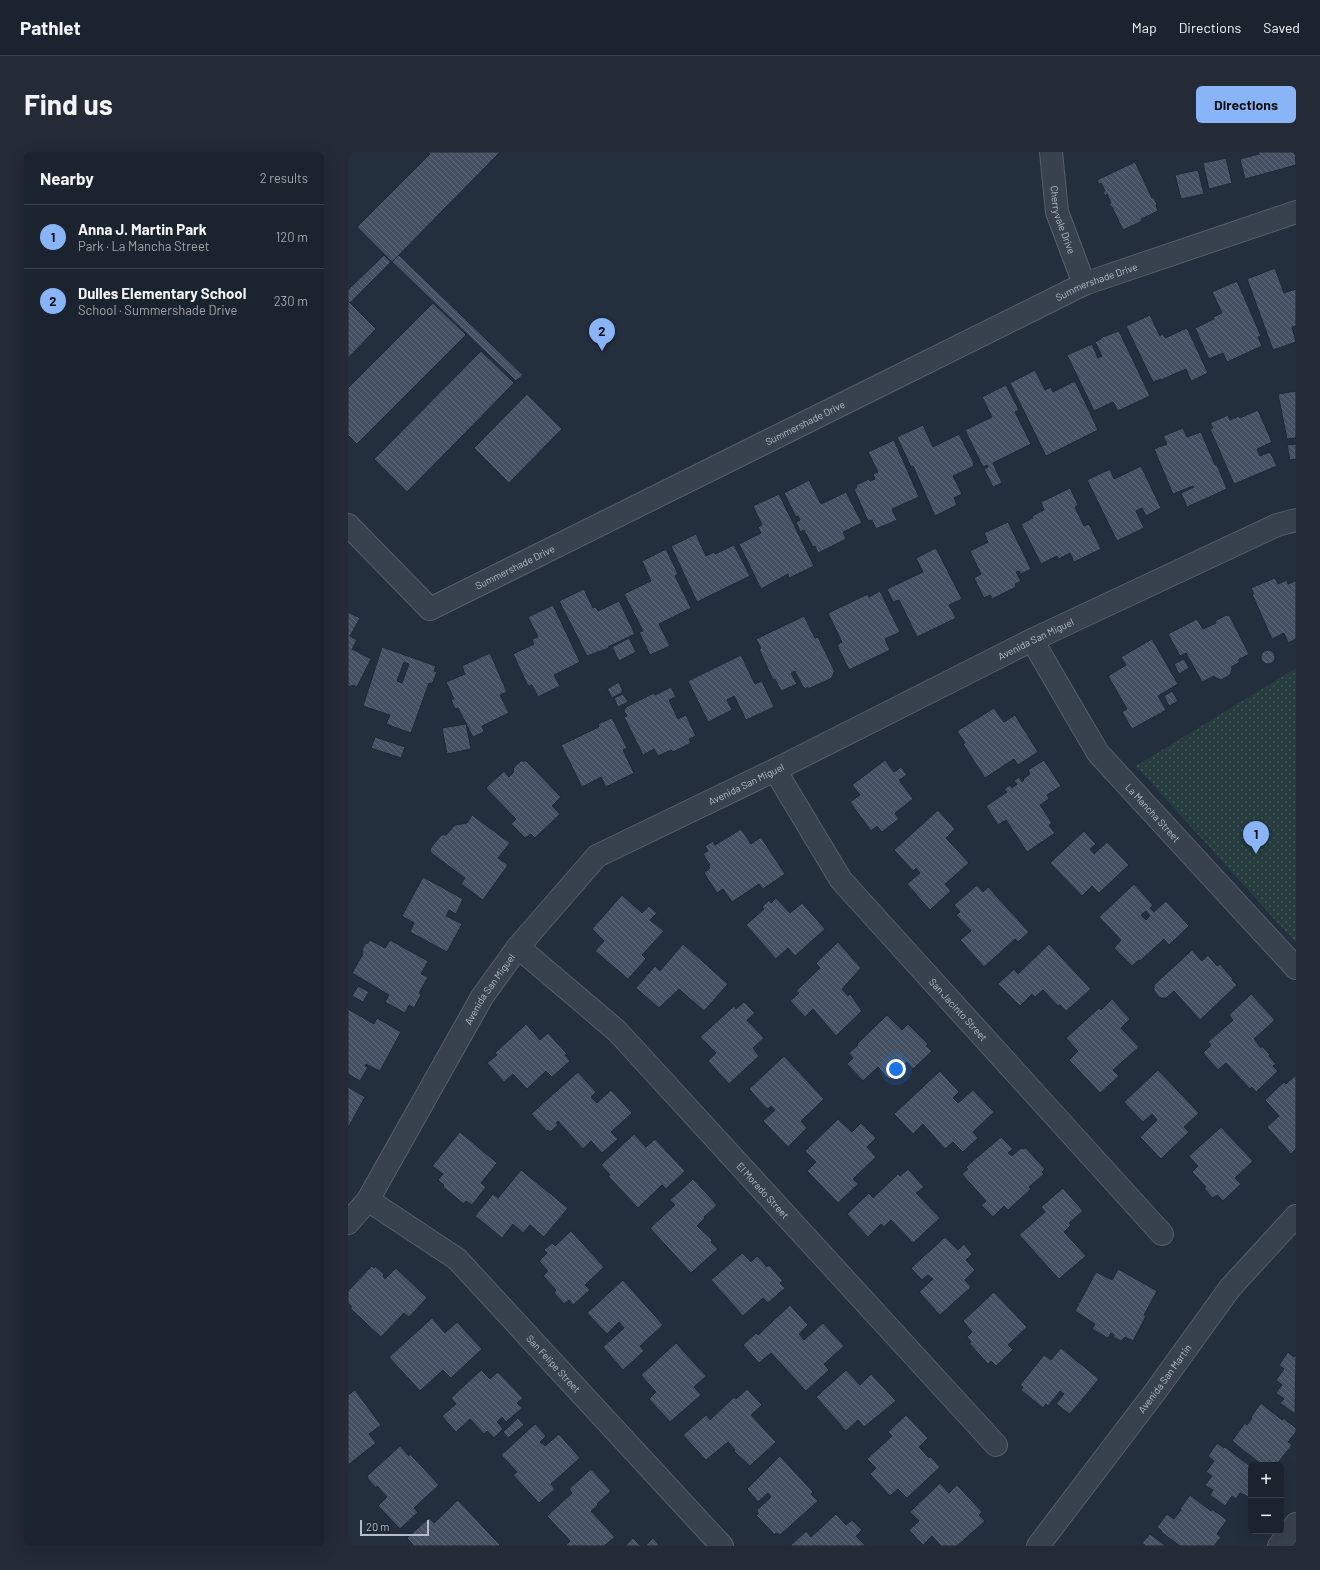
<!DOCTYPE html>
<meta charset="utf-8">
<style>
:root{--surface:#1b232e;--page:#242b36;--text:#f1f3f6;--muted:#a0a4aa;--line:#39404a;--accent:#8ab4f8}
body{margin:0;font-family:Barlow,sans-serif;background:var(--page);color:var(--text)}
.controls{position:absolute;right:12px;bottom:12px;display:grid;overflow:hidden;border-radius:6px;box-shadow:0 4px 16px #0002}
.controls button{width:36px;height:36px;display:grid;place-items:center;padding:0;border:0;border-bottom:1px solid var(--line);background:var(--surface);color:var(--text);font:20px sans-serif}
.scale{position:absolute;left:12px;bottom:10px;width:69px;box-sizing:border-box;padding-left:4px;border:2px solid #b4bcc9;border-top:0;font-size:11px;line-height:14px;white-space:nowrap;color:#b4bcc9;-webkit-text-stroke:3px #1d2633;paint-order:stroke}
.you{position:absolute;left:548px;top:917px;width:14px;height:14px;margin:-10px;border:3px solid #fff;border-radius:50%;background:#1a73e8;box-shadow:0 0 0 6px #1a73e833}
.badge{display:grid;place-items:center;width:26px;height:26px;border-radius:50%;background:var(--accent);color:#111;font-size:13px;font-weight:700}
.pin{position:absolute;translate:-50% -33px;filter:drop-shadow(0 1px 2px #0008)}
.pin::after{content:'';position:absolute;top:21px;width:14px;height:12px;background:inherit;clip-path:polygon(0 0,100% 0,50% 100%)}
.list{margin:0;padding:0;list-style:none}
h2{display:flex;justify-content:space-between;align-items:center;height:52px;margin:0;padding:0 16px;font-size:17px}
h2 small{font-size:13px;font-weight:400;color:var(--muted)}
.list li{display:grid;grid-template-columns:26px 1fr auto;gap:12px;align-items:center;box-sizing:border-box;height:64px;padding:0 16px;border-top:1px solid var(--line)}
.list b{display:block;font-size:15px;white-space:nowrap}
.list p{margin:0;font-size:13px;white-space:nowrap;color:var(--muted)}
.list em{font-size:13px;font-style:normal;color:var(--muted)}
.map{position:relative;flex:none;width:948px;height:1394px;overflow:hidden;border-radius:6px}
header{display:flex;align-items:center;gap:24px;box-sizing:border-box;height:56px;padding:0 20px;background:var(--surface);border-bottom:1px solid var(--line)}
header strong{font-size:19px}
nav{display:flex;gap:22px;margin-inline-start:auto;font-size:14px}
.intro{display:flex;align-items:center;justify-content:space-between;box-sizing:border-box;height:96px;padding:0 24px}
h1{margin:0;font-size:28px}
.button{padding:10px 18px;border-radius:6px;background:var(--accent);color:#111;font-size:14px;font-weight:700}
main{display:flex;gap:24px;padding:0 24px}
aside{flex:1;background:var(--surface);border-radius:6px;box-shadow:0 4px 16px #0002}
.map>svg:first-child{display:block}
.grass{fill:url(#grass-dots)}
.building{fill:url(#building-back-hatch);stroke:#1f2835;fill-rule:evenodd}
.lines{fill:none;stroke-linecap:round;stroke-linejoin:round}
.minor-casing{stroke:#565f6c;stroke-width:24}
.minor{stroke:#38414e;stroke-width:22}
.labels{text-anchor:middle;stroke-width:3;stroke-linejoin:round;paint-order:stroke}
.street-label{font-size:10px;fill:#b4bcc9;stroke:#1d2633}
</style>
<header>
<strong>Pathlet</strong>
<nav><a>Map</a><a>Directions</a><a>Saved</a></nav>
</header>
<div class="intro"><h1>Find us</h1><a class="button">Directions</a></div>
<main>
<aside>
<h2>Nearby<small>2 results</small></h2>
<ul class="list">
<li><span class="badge">1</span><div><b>Anna J. Martin Park</b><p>Park · La Mancha Street</p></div><em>120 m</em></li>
<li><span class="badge">2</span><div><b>Dulles Elementary School</b><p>School · Summershade Drive</p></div><em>230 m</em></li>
</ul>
</aside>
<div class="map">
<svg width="948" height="1394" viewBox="0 0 948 1394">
<defs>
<pattern id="grass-dots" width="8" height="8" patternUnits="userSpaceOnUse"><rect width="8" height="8" fill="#263c3f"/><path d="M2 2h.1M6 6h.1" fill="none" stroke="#435659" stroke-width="1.8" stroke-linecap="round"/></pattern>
<pattern id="building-back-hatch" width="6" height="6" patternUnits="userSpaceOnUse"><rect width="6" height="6" fill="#455162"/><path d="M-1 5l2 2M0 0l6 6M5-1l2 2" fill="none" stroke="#5d6877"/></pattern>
</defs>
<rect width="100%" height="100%" fill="#242f3e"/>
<polygon class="grass" points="948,516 948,791 788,614"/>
<g class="building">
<polygon points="80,0 152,0 44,110 9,75 82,2"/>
<polygon points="910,0 947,0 948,13 897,27 892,7 911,2"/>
<polygon points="878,6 884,31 861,37 855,11"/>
<polygon points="787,10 804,46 806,45 809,53 808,53 810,59 793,67 794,69 775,78 764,55 763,55 761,52 763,51 759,42 757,44 755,40 757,39 753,31 751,32 749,28"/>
<polygon points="850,18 856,42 833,47 827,23"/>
<polygon points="36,103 43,110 2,151 0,149 0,138"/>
<polygon points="51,103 175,223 168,229 44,110"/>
<polygon points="927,116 936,141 948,137 948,174 944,175 948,190 925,198 899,127"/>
<polygon points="889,129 913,184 910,185 914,194 879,210 875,201 861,207 847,176 866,167 865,165 874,161 864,140"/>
<polygon points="0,149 28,177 0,206"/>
<polygon points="85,151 118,183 9,292 0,283 0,236"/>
<polygon points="802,163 812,184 815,182 817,186 839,176 860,221 843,229 838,217 813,228 813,227 805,230 778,174"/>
<polygon points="771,179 802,244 770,259 765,250 746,259 719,203 744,192 750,206 754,204 747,190 753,187 752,186"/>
<polygon points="133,199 166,231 59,340 26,307"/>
<polygon points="687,218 697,238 703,235 705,240 727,229 750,278 698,304 662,231"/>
<polygon points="658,233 671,258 667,260 683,292 645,311 654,331 645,335 636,317 640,315 639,313 635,315 617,278 644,265 634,245"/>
<polygon points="948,239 948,286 939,287 930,242"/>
<polygon points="179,242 214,277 161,331 126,296"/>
<polygon points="910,258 924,290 909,297 912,304 922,300 929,314 886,332 862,277 865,276 862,271 880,263 882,268 891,264 892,266"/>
<polygon points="575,273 585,295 611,282 626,311 625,312 626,314 605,324 614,342 606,346 609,353 587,364 565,314 563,315 549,285"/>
<polygon points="835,276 839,285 853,280 867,313 869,313 879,337 839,355 833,341 846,335 845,334 825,342 806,297 819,292 815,284"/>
<polygon points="546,288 571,345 544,357 549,368 528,377 524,368 520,369 506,337 509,335 508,333 521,327 522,329 527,327 525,322 530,320 520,300"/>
<polygon points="948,292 948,307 942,308 939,293"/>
<polygon points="793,314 813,356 798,364 794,356 788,359 796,376 769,389 739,328 762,317 766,327"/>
<polygon points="461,328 473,352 498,340 514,371 495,380 498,387 470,401 467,394 465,395 456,378 452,380 448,370 452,368 450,364 448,365 436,341"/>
<polygon points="722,336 730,353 727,355 736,374 741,372 753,397 726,410 722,401 711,407 709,404 693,412 673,372 685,366 684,364 696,358 693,350"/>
<polygon points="431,342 466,414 441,426 440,422 413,437 391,392 413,381 410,375 414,373 405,354"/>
<polygon points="660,370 683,417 673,422 671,419 668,420 673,429 667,432 668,435 644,447 642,443 636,446 626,426 633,422 622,399 640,390 636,381"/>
<polygon points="348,382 358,404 366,400 367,402 386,393 402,424 349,450 323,394"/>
<polygon points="588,396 614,447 601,453 608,466 569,485 551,448 545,450 539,437 575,420 568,406"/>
<polygon points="318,397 330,422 327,424 343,456 311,472 322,494 302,503 291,480 295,479 276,442 303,429 294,409"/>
<polygon points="927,426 930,432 939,428 940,432 948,429 948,487 940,491 936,481 924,487 904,442 906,442 903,436"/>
<polygon points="236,437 245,456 248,455 250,459 271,449 287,482 260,495 261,496 239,504 211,449"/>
<polygon points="532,439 552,480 537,487 542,498 501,518 489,493 494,490 480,461 520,442 521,445"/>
<polygon points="205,453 232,510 206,523 212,534 190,545 184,533 180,534 165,502 186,492 184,487 190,485 180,465"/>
<polygon points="0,460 12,466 2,484 9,488 4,497 23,507 9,535 4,533 3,535 0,534"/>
<polygon points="878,463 879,464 881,463 901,502 890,508 892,510 883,515 884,517 882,523 873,528 868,526 866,524 854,530 838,501 832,504 820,482 849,467 855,477 868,471 867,469"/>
<polygon points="456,464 467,486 470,485 487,520 485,521 486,522 484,524 484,526 460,537 460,535 457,537 456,535 455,535 447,519 443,521 449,532 433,539 427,527 425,528 411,497 413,496 408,487"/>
<polygon points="281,486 288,500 271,509 264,495"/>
<polygon points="804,487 830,532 810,544 818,558 784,577 774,560 779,557 760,524 778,513 773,505"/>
<path d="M34,495L88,514L86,519L89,520L84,532L81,531L63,581L38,572L42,563L15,554ZM56,510L61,512L54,531L49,529Z"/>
<circle cx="920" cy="505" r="7"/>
<polygon points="142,501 159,540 152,543 161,561 134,574 136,580 125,585 110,556 107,557 103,548 106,547 98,530 117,522 114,514"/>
<polygon points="393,503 407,532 414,529 426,555 398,568 386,544 379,548 384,558 360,570 340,529"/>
<polygon points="836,507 841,516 831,522 826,512"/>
<polygon points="271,530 275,540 264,546 259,537"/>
<polygon points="323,535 328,545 321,548 330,567 338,563 348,584 341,587 343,591 325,600 323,598 310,604 306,597 295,603 276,565 279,564 276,559 278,555 306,541 307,543"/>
<polygon points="824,539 830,549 821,554 816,544"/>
<polygon points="275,542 280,550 270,555 266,546"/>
<polygon points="646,556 656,570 667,563 690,600 670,613 666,607 637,626 615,592 617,591 609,579"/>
<polygon points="264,566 279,596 275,598 286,621 258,635 253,625 234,635 213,593 251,575 250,572"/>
<polygon points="118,572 123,597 99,602 94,576"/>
<polygon points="27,585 57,595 53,606 23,596"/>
<polygon points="537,608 546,620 553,615 559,623 551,628 565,647 547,661 551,667 534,680 529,674 523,679 502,650 512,643 504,633"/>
<polygon points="696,608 713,634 699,643 701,647 692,653 704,671 701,673 707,681 679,700 658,668 650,673 638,654 659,640 656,637 662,633 664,636 669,632 666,629 671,625 674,630 676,628 675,627 682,622 680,618"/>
<polygon points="173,609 178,609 213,645 204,654 212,662 187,686 183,682 177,686 163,672 168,667 138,636 156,619 161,625 165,621 166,615"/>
<polygon points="590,658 607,677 598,686 621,711 597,732 603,739 582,758 559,732 572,721 568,716 565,719 546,698"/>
<polygon points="124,663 162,691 150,706 160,713 135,748 113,732 117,726 83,701 82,697 93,683 98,683 107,673 119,671"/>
<polygon points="393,677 403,692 413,685 437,722 415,737 411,732 384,750 375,737 369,741 356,721 362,716 360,714 362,713 355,702 360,699 357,694 365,689 367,693"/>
<polygon points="736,679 748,692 742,697 746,702 759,690 781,713 751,741 744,734 734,744 702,711"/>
<polygon points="75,725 115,747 108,762 101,758 98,764 114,772 99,800 62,780 66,771 54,764"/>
<path d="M786,732L805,753L802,756L806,760L818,749L841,774L821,793L816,787L792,809L791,808L784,814L766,796L773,788L751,765ZM798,759L802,764L798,768L793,763Z"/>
<polygon points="629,733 635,740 640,735 681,780 670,790 667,787 636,815 612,788 623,779 608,763 612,760 606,753"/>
<polygon points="274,743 294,761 301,754 309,761 302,768 316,779 294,803 298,807 280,827 247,799 256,789 244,777"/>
<polygon points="428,746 442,761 454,751 477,777 447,804 440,796 428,807 398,773 416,757 414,755 421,748 423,751"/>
<polygon points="22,788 37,796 42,788 80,809 73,822 80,825 71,841 73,843 66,856 61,853 57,861 37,850 41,843 4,821 15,802 14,798 17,792 20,791"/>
<polygon points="490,790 513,816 494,837 500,844 502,842 514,859 488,884 465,857 457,865 442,849 451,841 448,839 472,816 468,811"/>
<polygon points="335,792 380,832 356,859 331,837 311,856 288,836 307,814 312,819"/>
<polygon points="701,792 743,837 718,859 712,853 710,854 695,838 687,845 684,842 672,854 650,832 666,817 670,822"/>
<polygon points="844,798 854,809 860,803 869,814 872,812 885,827 884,828 889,833 852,868 826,839 818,846 812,846 806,839 806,833"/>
<polygon points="10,834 21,840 15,850 4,844"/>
<polygon points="903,842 927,868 906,887 913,896 914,894 922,903 921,904 928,912 925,914 930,919 908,940 904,935 902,937 878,911 870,918 855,901 863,893 860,890 885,868 881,863"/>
<polygon points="764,847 782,867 773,876 791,895 765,918 771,924 752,941 721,908 730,899 718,886 751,856 753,858"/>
<polygon points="396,850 407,861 399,868 416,886 405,896 411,904 381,932 360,909 368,901 352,885 386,854 388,857"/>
<polygon points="0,857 26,872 29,866 53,880 32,919 18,912 17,914 20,915 12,929 0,922"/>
<polygon points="539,863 554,878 560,872 580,892 578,894 584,899 565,917 559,910 541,927 530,915 515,929 499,912 505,906 501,901 510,893 509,892"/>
<polygon points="178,872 192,888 200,881 219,902 217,903 222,909 204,925 198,919 179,937 165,922 156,930 139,911 149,903 147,901"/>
<polygon points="436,904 476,947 453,969 459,976 440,995 415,969 427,958 423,954 420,957 417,955 401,937"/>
<polygon points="810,918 851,961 836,975 841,980 813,1007 792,985 809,968 804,962 795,970 776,950"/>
<polygon points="592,919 611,940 605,946 610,951 625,938 646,960 625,980 630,986 615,1000 605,990 597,997 575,972 565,982 546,962"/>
<polygon points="230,920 248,940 243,945 249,951 263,938 284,961 263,980 270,987 254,1001 243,989 235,997 210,969 208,971 210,973 202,980 200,978 199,979 183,962"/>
<polygon points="948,923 948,997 943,1002 919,975 931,964 917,948 936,930 938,932"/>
<polygon points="0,935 17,945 0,976"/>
<polygon points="490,967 504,980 513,971 528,986 519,995 528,1005 505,1027 510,1032 490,1051 459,1019 468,1010 457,999"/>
<polygon points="873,975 905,1009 887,1026 893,1032 875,1049 869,1043 865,1046 856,1036 858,1035 844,1020 850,1014 841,1004"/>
<polygon points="112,980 149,1011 133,1031 138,1035 124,1053 118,1049 116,1052 95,1035 96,1033 90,1028 95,1022 84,1014"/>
<polygon points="286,982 298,995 307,987 337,1019 318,1037 314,1033 290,1056 260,1024 262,1023 253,1013"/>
<polygon points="653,985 665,997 660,1001 664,1004 673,996 674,997 678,996 697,1017 694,1020 696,1022 681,1035 683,1037 660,1058 656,1054 645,1065 633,1053 638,1049 614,1022 620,1017 618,1015"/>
<polygon points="560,1017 576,1035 568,1041 592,1066 565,1091 543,1068 536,1075 533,1072 520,1085 499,1062 521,1041 525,1046 550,1022 552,1024"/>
<polygon points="173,1018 220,1056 196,1085 182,1073 175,1081 165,1072 154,1086 127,1064 145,1042 150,1046"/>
<polygon points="345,1027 369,1053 356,1065 357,1066 349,1074 364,1088 363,1090 370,1097 343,1121 302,1076 327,1053 322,1048"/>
<polygon points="715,1036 735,1059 721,1071 723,1073 716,1080 738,1104 711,1127 671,1083 697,1060 693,1055"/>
<polygon points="223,1079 256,1115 237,1133 242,1138 225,1153 221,1148 216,1152 206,1141 208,1138 195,1124 200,1119 191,1109 199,1101 196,1098 204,1091 207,1094"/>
<polygon points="597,1085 610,1098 616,1092 624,1102 618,1108 627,1118 617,1128 623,1135 592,1163 571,1140 585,1127 580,1123 574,1128 563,1116"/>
<polygon points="394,1101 403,1110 409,1104 419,1115 421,1113 435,1129 432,1131 437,1136 420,1151 415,1146 395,1164 363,1128"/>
<polygon points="24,1114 26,1116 27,1114 36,1122 35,1124 37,1127 48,1116 79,1146 61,1165 56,1161 33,1185 2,1156 4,1155 0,1151 0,1139"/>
<polygon points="770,1117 809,1139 796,1163 798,1164 785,1189 777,1185 773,1189 765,1185 766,1183 763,1181 760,1186 744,1177 747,1172 727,1159 748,1120 764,1128"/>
<polygon points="275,1128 315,1173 292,1194 296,1199 275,1218 255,1195 276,1176 271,1170 259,1182 239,1161"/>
<polygon points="646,1140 679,1175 660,1193 665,1198 648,1214 643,1209 640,1212 621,1191 623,1190 619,1185 624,1180 615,1169"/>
<polygon points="442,1153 460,1173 451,1182 456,1188 475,1171 496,1194 476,1212 481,1218 458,1239 423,1201 411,1211 395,1193 408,1181 410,1183"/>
<polygon points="84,1166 97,1181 109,1170 134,1197 103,1226 95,1218 72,1239 41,1205"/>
<polygon points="328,1191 358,1224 346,1235 353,1243 322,1270 301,1247 308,1240 293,1223"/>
<polygon points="713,1196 751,1227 722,1262 708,1252 716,1242 712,1239 700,1254 698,1252 695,1256 673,1238 675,1235 672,1233 696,1203 703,1208"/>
<polygon points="940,1200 946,1205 947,1203 948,1204 947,1262 932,1251 936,1247 928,1241 934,1233 928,1228 936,1217 931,1213"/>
<polygon points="133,1218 142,1227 150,1220 175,1246 169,1251 174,1256 158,1270 154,1265 149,1270 155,1277 146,1286 139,1279 136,1282 122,1267 108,1280 94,1264 108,1252 103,1246"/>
<polygon points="498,1218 512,1233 523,1222 548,1249 516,1275 510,1268 498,1279 468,1245"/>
<polygon points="399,1237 414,1253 403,1263 428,1290 402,1314 386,1299 387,1298 380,1290 358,1308 335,1283 358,1263 362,1268 386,1245 388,1247"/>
<polygon points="7,1238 33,1273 21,1282 28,1291 0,1313 0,1243"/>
<polygon points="913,1251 934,1268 935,1266 948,1276 948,1280 940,1290 944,1293 928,1313 914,1313 884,1289 897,1271 899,1273 904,1266 903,1265"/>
<polygon points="558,1263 580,1286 571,1295 581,1306 582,1304 592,1315 559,1346 550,1337 542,1344 522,1322 528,1316 519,1307 544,1284 540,1280"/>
<polygon points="170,1266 176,1273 160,1286 155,1280"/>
<polygon points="187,1272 198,1284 192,1290 197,1294 211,1282 232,1306 203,1332 207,1337 191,1351 165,1323 169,1320 153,1303"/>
<polygon points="869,1291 876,1296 877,1295 903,1315 903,1346 892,1341 888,1347 884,1344 877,1354 862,1343 865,1338 857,1333 864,1324 858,1320 866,1309 860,1304"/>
<polygon points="52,1294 61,1304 62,1302 91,1333 66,1356 70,1360 52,1377 30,1354 39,1345 29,1334 28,1336 20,1327 19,1324"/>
<polygon points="432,1304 465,1340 463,1342 470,1349 432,1383 428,1381 427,1383 408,1363 410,1362 409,1358 423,1345 420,1341 410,1350 399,1337"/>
<polygon points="243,1317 263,1339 249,1352 250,1353 243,1359 267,1385 256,1394 217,1394 222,1389 199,1364 224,1341 221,1337"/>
<polygon points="592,1331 601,1341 609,1333 634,1360 631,1363 637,1369 609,1394 593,1394 584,1384 575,1393 561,1378 571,1369 562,1360"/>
<polygon points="842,1343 863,1359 864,1357 879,1368 869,1382 873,1385 866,1394 832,1394 813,1380 814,1379 809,1375 819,1362 826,1367 833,1358 832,1357"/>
<polygon points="110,1348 152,1393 151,1394 66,1394 59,1386 81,1366 86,1371"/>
<polygon points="488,1362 498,1373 504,1368 514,1378 508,1384 517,1393 515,1394 442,1394 458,1379 463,1385"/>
<polygon points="802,1382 818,1394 798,1394 794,1391"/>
<polygon points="285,1386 293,1394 277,1394"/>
<polygon points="305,1386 312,1394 297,1394"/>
</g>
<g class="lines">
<defs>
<g id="minor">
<path id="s1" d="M703,0L709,60L736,132"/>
<path id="s2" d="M0,373L82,457L736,132L948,60"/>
<path id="s3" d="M684,488L750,601L948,816"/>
<path id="s4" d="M427,618L493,728L814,1082"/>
<path id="s5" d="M170,795L269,879L648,1293"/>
<path id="s6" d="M20,1048L109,1107L374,1394"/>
<path id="s7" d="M0,1071L20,1048L134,845L170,795L249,704L427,618L684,488L929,373L948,368"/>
<path id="s8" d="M690,1394L807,1240L882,1136L948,1064"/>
<polyline points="931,1394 948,1372"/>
</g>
</defs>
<use href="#minor" class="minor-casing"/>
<use href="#minor" class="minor"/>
</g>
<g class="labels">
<g class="street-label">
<text dy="4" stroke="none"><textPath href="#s1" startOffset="69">Cherryvale Drive</textPath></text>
<text dy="4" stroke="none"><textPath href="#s2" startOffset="860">Summershade Drive</textPath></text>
<text dy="4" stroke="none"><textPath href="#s2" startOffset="536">Summershade Drive</textPath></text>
<text dy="4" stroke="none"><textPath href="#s2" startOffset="212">Summershade Drive</textPath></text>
<text dy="4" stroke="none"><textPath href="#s7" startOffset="935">Avenida San Miguel</textPath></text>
<text dy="4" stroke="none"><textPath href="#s7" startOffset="611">Avenida San Miguel</textPath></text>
<text dy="4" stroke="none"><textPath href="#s3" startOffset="212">La Mancha Street</textPath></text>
<text dy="4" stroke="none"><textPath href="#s7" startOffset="274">Avenida San Miguel</textPath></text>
<text dy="4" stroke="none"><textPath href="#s4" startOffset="303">San Jacinto Street</textPath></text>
<text dy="4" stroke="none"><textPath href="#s5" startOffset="346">El Morado Street</textPath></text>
<text dy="4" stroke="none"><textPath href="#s6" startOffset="249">San Felipe Street</textPath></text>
<text dy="4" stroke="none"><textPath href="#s8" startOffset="210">Avenida San Martin</textPath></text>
</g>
</g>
</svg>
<div class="controls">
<button>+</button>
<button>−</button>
</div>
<div class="scale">20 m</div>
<div class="you"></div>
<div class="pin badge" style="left:908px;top:702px">1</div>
<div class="pin badge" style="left:254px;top:199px">2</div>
</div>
</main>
